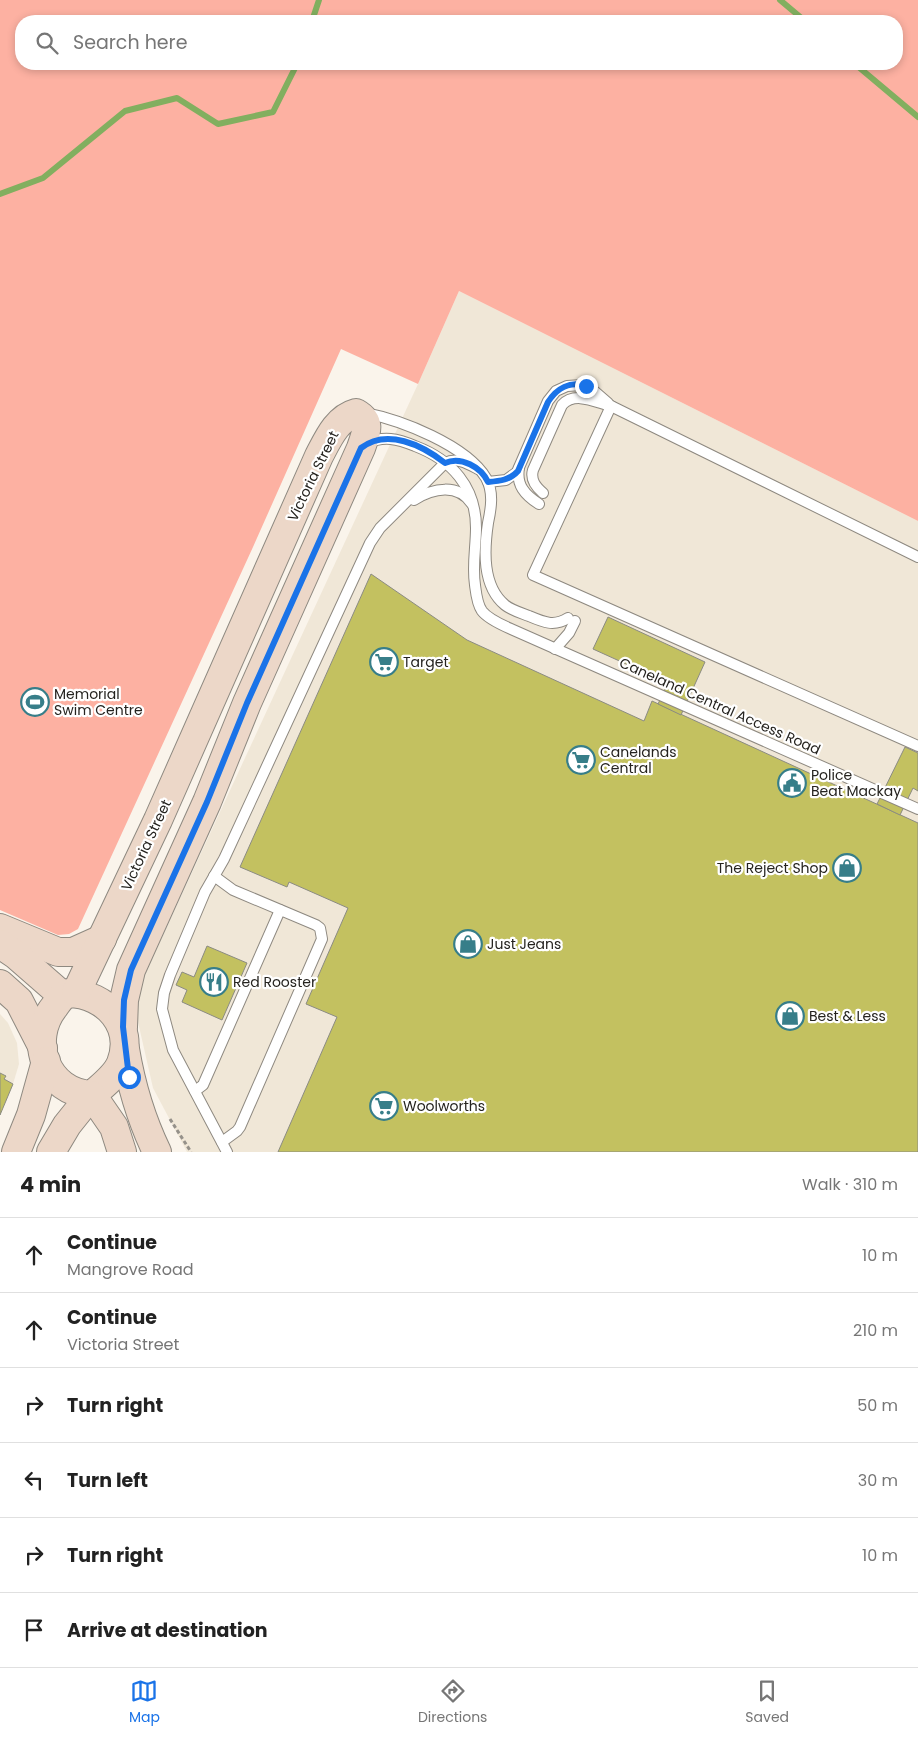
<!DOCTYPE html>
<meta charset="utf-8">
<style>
:root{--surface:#fff;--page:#f6f6f6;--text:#222;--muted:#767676;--line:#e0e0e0;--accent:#1a73e8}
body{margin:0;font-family:Poppins,sans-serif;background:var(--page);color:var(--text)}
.stop{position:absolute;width:15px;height:15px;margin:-11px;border:4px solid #1a73e8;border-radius:50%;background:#fff}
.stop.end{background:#1a73e8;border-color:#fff;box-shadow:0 1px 5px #0008}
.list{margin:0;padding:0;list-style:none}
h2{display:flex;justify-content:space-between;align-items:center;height:65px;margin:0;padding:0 20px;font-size:21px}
h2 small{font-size:16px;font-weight:400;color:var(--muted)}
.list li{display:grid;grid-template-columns:32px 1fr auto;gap:15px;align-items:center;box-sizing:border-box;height:75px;padding:0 20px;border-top:1px solid var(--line)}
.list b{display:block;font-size:19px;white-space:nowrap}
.list p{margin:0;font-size:16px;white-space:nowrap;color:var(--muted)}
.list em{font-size:16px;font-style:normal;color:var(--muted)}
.icon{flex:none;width:28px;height:28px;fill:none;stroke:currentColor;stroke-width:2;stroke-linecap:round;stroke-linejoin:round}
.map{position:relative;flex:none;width:918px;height:1152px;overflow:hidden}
.search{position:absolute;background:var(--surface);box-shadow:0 2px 8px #0003;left:15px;right:15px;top:15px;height:55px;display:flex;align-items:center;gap:12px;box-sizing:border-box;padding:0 18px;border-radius:20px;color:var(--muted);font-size:19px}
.sheet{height:515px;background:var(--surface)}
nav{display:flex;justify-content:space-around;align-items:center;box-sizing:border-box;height:70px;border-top:1px solid var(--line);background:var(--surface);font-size:14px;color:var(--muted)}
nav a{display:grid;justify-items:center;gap:2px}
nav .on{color:var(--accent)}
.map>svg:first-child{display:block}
.built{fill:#f0e7d7}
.green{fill:#fdb1a2;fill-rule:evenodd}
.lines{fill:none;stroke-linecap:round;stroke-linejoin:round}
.stream{stroke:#82af5f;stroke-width:6}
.building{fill:#c3c160;stroke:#8b8b82}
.lane-casing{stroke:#8e8980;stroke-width:12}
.secondary-casing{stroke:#8e8980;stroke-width:30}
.path{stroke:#95918a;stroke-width:3;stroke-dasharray:4 2.5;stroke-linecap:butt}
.lane{stroke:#fff;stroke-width:10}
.secondary{stroke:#ecd7c8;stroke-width:28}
.route{stroke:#1a73e8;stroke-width:6}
.labels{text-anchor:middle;stroke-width:4.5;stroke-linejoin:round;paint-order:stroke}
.street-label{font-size:14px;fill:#25231f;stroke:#fff}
.poi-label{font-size:14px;fill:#25231f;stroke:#fff;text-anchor:start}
</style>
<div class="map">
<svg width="918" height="1152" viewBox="0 0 918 1152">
<rect width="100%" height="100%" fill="#faf4eb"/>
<g class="built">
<polygon points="459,291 918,521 918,1152 187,1152 153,1088 133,1000 418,384"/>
<polygon points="0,1014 8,1023 17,1043 19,1064 13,1084 0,1115"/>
</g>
<path class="green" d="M0,0H918V521L459,291L418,384L341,349L253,547L78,929L69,934L58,935L0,910ZM897,21V64H21V21Z"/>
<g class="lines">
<g class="stream">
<polyline points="780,0 805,21"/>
<polyline points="312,21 319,0"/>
<polyline points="855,64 918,117"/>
<polyline points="0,194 43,178 125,111 177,98 218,124 273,112 297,64"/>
</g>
</g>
<g class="building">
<polygon points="371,574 467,640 644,721 652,701 918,823 918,1152 278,1152 337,1017 306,1004 348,908 289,882 287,887 240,867"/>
<polygon points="608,617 705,662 681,715 658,704 668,683 593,649"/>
<polygon points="905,747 918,753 918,791 913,788 900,815 877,804"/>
<polygon points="207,946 247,963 222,1020 182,1002 187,990 176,985 182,972 194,977"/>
<polygon points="0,1073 6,1076 4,1079 13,1084 0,1115"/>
</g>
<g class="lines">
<defs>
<g id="lane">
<polyline points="611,406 533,575 918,746"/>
<path d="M365,413C401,420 466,445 486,478C494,492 491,509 488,523C484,550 482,586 505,605C511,610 521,613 529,616C543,622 554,627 568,618"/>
<path d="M367,444C383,435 398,439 415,446C452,460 476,487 476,528C476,547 472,566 475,585C476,593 477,604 482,611C488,619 502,625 511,629L918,809"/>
<path d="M519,468C516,485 525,495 539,504"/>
<polyline points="488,482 506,480 517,472 548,401 556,391 567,386 582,385 593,390 608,403"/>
<path d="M543,493C536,487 530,480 533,470L562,405C575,391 595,402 611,406L918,557"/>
<path d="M414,500C433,488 458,483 472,504"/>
<polyline points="555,649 569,633 575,621"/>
<polyline points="214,876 233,890 316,925 320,928 322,939 240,1127 237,1131 222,1142"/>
<polyline points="195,1091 203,1085 280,910"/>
<path d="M227,1152L173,1050L162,1009L164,993L170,975L205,892L224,859L370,543L380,528L445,463C457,457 467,463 478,469"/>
</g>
<g id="secondary">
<polyline points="0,928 58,952 73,952 102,939"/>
<polyline points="0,944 16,955 63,996"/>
<polyline points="0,984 19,1001 43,1048"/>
<path d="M69,993C106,994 135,1026 121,1063C116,1076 103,1085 92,1095C46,1093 27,1040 55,1006C59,1000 62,995 69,993Z"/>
<path d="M76,993L158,820L319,456C328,439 337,418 356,413C372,422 366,433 361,448L247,703L207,802L131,970L124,1000L123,1027"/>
<path d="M125,1049C131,1085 141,1119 157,1152"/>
<polyline points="92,1095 114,1127 122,1152"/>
<polyline points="16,1152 31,1115 46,1061"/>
<polyline points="51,1152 67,1125 91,1095"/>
</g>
</defs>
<use href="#lane" class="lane-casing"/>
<use href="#secondary" class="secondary-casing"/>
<polyline class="path" points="170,1119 191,1152"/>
<use href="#lane" class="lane"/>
<use href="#secondary" class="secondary"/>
</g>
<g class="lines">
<path class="route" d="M129,1077L123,1027L124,1000L131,970L207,802L247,703L361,448C387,428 422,445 445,463C461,456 481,467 488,482C500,481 510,480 518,471L548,402C557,388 570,381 586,386"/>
</g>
<defs>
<symbol id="supermarket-ring" viewBox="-11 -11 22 22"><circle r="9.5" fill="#fff" stroke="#377e89" stroke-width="1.5"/><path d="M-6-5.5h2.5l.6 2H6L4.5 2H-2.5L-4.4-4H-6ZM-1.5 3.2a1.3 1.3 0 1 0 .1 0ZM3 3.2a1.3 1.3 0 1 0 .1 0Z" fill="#377e89"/></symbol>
<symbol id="stadium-ring" viewBox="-11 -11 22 22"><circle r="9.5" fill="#fff" stroke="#377e89" stroke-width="1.5"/><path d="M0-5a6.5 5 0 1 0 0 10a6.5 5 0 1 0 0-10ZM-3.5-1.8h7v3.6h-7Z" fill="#377e89"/></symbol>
<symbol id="civic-ring" viewBox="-11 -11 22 22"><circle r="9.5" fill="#fff" stroke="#377e89" stroke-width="1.5"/><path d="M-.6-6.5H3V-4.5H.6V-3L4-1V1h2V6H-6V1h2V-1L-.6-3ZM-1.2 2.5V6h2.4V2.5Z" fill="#377e89"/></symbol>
<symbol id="shop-ring" viewBox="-11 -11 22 22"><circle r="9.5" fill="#fff" stroke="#377e89" stroke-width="1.5"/><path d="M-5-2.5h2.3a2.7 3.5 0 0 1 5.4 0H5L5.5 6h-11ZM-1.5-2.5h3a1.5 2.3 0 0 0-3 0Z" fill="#377e89"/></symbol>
<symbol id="restaurant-ring" viewBox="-11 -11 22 22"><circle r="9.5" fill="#fff" stroke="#377e89" stroke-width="1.5"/><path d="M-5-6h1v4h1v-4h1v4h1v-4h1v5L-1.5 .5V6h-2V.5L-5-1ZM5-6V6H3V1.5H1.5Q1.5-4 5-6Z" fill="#377e89"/></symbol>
</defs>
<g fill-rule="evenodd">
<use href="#supermarket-ring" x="368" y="646" width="32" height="32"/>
<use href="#stadium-ring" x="19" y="686" width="32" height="32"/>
<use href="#supermarket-ring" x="565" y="744" width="32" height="32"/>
<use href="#civic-ring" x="776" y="767" width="32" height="32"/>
<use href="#shop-ring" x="831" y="852" width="32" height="32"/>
<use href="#shop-ring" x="452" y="928" width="32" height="32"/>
<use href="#restaurant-ring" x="198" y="966" width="32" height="32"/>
<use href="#shop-ring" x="774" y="1000" width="32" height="32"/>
<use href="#supermarket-ring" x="368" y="1090" width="32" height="32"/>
</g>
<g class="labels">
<g class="street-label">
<text transform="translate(313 476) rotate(-64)" y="5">Victoria Street</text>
<text transform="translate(720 706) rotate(24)" y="5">Caneland Central Access Road</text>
<text transform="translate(146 845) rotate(-65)" y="5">Victoria Street</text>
</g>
<g class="poi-label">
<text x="403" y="667">Target</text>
<text x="54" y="699">Memorial<tspan x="54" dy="16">Swim Centre</tspan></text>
<text x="600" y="757">Canelands<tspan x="600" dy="16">Central</tspan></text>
<text x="811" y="780">Police<tspan x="811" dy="16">Beat Mackay</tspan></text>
<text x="828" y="873" text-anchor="end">The Reject Shop</text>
<text x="487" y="949">Just Jeans</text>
<text x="233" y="987">Red Rooster</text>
<text x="809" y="1021">Best &amp; Less</text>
<text x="403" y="1111">Woolworths</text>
</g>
</g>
</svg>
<div class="stop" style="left:129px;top:1077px"></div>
<div class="stop end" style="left:586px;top:386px"></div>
<div class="search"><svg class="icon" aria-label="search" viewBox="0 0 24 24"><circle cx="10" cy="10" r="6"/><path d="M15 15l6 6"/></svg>Search here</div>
</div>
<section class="sheet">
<h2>4 min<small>Walk · 310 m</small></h2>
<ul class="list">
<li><svg class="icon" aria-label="ahead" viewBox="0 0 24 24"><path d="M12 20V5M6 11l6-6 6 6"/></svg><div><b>Continue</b><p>Mangrove Road</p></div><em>10 m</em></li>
<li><svg class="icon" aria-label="ahead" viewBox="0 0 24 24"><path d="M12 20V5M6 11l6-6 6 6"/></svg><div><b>Continue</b><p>Victoria Street</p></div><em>210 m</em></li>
<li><svg class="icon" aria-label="right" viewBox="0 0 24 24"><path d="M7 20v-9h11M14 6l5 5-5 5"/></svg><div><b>Turn right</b></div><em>50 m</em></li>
<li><svg class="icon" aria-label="left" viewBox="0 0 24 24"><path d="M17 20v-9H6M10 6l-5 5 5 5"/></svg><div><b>Turn left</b></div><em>30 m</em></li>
<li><svg class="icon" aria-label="right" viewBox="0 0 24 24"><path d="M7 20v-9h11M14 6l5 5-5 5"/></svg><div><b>Turn right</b></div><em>10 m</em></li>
<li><svg class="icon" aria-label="arrive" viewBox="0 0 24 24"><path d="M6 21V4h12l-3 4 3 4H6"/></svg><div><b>Arrive at destination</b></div></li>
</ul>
</section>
<nav>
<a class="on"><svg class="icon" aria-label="map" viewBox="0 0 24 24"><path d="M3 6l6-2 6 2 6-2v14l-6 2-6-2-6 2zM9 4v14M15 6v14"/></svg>Map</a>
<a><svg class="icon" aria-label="directions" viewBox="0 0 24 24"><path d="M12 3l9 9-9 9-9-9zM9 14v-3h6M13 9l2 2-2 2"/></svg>Directions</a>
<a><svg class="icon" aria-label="saved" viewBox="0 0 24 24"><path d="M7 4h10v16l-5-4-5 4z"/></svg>Saved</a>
</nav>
